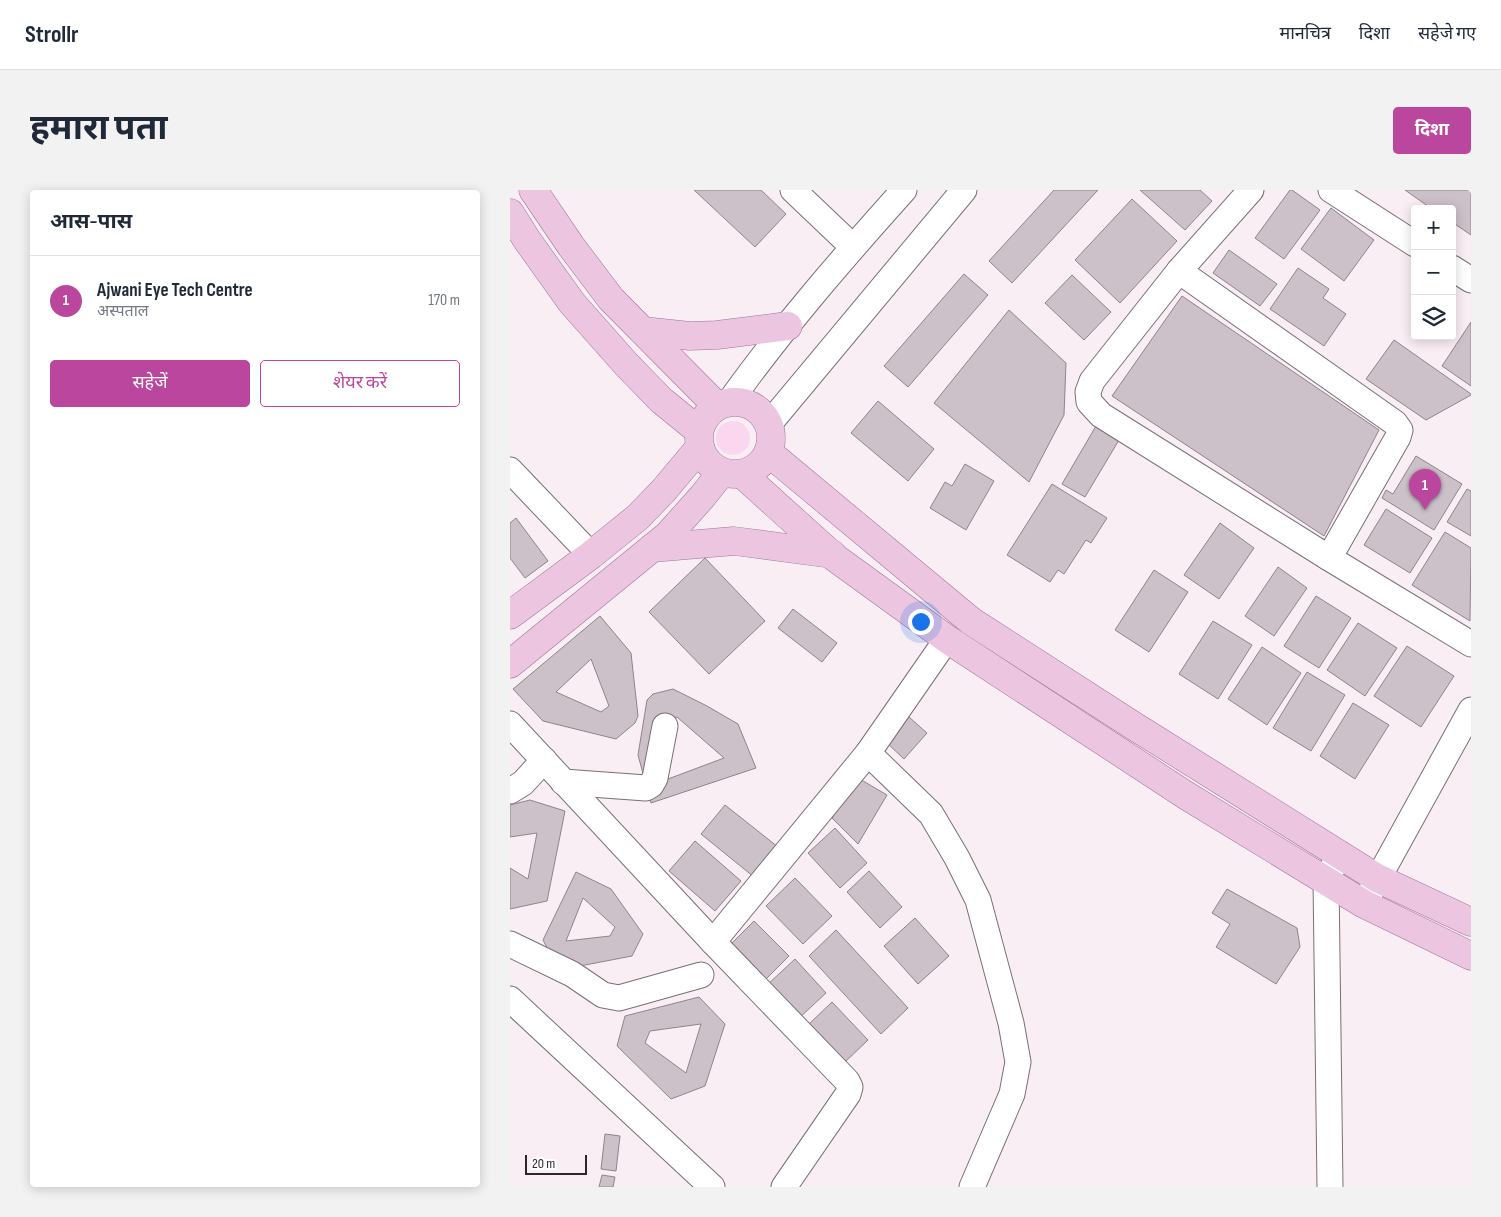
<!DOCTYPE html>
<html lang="hi">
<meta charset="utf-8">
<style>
:root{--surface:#fff;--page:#f2f2f3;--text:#1f2937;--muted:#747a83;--line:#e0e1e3;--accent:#bb469e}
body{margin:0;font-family:"Sofia Sans Condensed","Noto Sans Devanagari",sans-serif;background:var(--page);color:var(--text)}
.controls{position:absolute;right:15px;top:15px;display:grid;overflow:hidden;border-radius:5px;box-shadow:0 2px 12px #0003}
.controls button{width:45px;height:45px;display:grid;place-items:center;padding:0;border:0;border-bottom:1px solid var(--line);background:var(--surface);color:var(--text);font:25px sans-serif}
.scale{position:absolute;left:15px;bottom:12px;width:62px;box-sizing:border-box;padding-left:5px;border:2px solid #2c272a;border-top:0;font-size:14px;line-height:18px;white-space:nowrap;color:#2c272a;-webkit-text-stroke:4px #fff;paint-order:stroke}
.you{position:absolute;left:410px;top:431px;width:18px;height:18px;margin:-12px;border:4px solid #fff;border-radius:50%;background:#1a73e8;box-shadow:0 0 0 8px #1a73e833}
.badge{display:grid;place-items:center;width:32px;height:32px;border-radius:50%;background:var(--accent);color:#fff;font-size:16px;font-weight:700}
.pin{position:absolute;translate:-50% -41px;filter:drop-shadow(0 1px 2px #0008)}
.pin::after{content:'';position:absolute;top:26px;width:18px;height:15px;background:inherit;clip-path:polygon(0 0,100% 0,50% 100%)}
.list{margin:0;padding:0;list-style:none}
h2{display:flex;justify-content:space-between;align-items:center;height:65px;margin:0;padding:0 20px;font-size:21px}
h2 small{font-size:16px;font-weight:400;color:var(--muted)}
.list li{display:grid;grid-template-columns:32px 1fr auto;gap:15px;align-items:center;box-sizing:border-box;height:90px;padding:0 20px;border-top:1px solid var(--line)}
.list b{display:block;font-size:19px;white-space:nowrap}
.list p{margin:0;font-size:16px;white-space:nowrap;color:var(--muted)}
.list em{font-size:16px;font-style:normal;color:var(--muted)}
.actions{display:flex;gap:10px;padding:15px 20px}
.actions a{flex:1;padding:11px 0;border:1px solid var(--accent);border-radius:5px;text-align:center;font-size:18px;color:var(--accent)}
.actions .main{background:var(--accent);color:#fff}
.icon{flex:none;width:28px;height:28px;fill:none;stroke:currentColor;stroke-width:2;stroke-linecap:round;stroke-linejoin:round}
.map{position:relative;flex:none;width:961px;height:997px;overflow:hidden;border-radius:5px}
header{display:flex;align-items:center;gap:30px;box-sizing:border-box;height:70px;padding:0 25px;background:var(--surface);border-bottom:1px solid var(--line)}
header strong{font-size:24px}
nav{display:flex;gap:28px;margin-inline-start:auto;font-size:18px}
.intro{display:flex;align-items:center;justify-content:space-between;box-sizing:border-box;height:120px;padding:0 30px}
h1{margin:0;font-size:35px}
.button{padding:12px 22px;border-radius:5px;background:var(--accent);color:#fff;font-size:18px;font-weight:700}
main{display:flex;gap:30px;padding:0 30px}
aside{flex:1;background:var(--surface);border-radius:5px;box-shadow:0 2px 12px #0003}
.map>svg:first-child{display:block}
.grass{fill:#fbd7ef}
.building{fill:#cdc1c9;stroke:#8f848b;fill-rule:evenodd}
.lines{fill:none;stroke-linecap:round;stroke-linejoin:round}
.minor-casing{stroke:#796f76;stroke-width:27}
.major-casing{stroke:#a17493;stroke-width:29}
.minor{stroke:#fff;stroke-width:25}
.major{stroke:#ecc5e0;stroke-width:28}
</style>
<header>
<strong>Strollr</strong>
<nav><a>मानचित्र</a><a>दिशा</a><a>सहेजे गए</a></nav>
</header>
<div class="intro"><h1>हमारा पता</h1><a class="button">दिशा</a></div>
<main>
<aside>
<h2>आस-पास<small></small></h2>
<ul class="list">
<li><span class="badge">1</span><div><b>Ajwani Eye Tech Centre</b><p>अस्पताल</p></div><em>170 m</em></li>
</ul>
<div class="actions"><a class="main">सहेजें</a><a>शेयर करें</a></div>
</aside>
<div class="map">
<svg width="961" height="997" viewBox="0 0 961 997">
<rect width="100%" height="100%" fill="#faeef5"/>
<circle class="grass" cx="223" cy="248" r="17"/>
<g class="building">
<polygon points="184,0 251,0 276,24 245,57"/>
<polygon points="544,0 588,0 502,93 479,71"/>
<polygon points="630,0 690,0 702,11 675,40"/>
<polygon points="780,0 782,0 810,20 774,69 745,48"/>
<polygon points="895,0 961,0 961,45 942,32 942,19 922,19"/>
<polygon points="622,9 667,51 610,113 565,70"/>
<polygon points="821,18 864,50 834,91 791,59"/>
<polygon points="719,60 767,94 750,116 703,83"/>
<polygon points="788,78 819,99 813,108 836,124 814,156 760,119"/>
<polygon points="454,84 478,105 398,197 374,176"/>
<polygon points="562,85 601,122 574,150 535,113"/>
<polygon points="672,106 869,240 814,346 602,206"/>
<polygon points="499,120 556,173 554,225 519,292 424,213"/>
<polygon points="961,132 961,196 932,176"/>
<polygon points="884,150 961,204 961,205 916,230 856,189"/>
<polygon points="368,211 424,259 398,291 341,243"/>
<polygon points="586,236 609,250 575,307 552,294"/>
<polygon points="906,266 952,294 924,340 872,308 876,300 883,304"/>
<polygon points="455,274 484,291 456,340 420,318 435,292 442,296"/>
<polygon points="542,294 597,328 581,353 576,350 554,384 548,380 540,392 497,365"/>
<polygon points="957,299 961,301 961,346 937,332"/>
<polygon points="876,319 922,348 900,383 854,355"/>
<polygon points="6,328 38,371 15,388 0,368 0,333"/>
<polygon points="710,333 744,358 709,409 674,385"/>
<polygon points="935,342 961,358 960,431 902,395"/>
<polygon points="195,368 255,431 199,484 139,422"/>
<polygon points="768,377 797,398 764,446 735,426"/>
<polygon points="644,380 678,402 639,462 605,440"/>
<polygon points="806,406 841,428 809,478 774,456"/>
<polygon points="283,419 327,453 312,472 268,438"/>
<path d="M90,426L121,463L128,526L125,533L106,549L33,531L3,499ZM81,469L99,516L91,522L46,502Z"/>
<polygon points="703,431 742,455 708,509 669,484"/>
<polygon points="848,433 887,458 855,506 817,480"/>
<polygon points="897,456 944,486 911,537 864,506"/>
<polygon points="752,457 791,483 757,535 718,509"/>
<polygon points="797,482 835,505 801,561 763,538"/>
<path d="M163,499L197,516L228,534L246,578L141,613L128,565L137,510L143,504ZM167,527L214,568L158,589L157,531Z"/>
<polygon points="843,513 879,535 845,589 810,566"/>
<polygon points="399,527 417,543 394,569 376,552"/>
<polygon points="348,588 377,605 348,654 322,628"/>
<polygon points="20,610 55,621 37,711 0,719 0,678 18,689 27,643 0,647 0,615"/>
<polygon points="215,615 268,657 244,687 191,644"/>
<polygon points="325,638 357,673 330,698 298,663"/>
<polygon points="185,651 231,691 205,721 159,681"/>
<polygon points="359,681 392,717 370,738 337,702"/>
<path d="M66,682L101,699L133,744L122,766L49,780L33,750ZM73,708L105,737L100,746L56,751Z"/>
<polygon points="285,688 322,726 293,754 256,716"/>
<polygon points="717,699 787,738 790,757 766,794 706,757 720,734 702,723"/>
<polygon points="405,728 439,766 408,794 374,756"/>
<polygon points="244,731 279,766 253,792 218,757"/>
<polygon points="326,740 398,818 371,844 299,766"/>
<polygon points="285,769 316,803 287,830 256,796"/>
<path d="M189,807L215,834L195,896L161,909L107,856L115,826ZM191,834L176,883L135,853L140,841Z"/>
<polygon points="322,812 358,850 334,873 298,835"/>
<polygon points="95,944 110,946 106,981 91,979"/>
<polygon points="92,985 105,987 103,997 89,997"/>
</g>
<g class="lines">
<defs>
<g id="minor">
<polyline points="283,0 343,57"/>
<polyline points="741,0 669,81 582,191 578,202 579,212 591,225 819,368 961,454"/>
<polyline points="821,0 905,54"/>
<polyline points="942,78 961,90"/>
<polyline points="669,81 885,233 890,240 888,247 819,368"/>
<path d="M220,211C273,137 333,68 394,0"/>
<polyline points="259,234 454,0"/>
<polyline points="0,280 81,365"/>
<polyline points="0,534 203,752 337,891 340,897 338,904 274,997"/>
<polyline points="358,563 421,624 447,668 468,710 501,833 508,872 502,904 462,997"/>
<polyline points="53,592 136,598 141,595 145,588 155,536"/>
<polyline points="0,601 13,593 34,570"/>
<polyline points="854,714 961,520"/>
<polyline points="203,752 358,563 437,449"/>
<polyline points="0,754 62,784 93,805 109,808 191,785"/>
<polyline points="0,809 202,997"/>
<polyline points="820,997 816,690 830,664"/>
</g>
<g id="major">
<polyline points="23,0 61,56 101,109 207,216"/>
<polyline points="0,23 17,50 62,113 116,174 151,210 189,241"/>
<polyline points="133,141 180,146 207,145 278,136"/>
<circle cx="225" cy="248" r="36"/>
<polyline points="259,263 461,431 624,536 867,688 961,732"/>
<polyline points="232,284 324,367 437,449 677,606 854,714 961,766"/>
<polyline points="142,358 224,351 322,364"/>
<polyline points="0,425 81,365 128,327 154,300 190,257"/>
<polyline points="0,474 158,345 192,307 212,282"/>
</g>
</defs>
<use href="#minor" class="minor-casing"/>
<use href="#major" class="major-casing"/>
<use href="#minor" class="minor"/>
<use href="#major" class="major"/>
</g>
</svg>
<div class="controls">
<button>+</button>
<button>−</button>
<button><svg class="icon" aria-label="layers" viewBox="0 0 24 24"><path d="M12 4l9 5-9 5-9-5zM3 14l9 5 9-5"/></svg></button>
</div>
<div class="scale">20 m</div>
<div class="you"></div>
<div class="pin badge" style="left:915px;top:320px">1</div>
</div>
</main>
